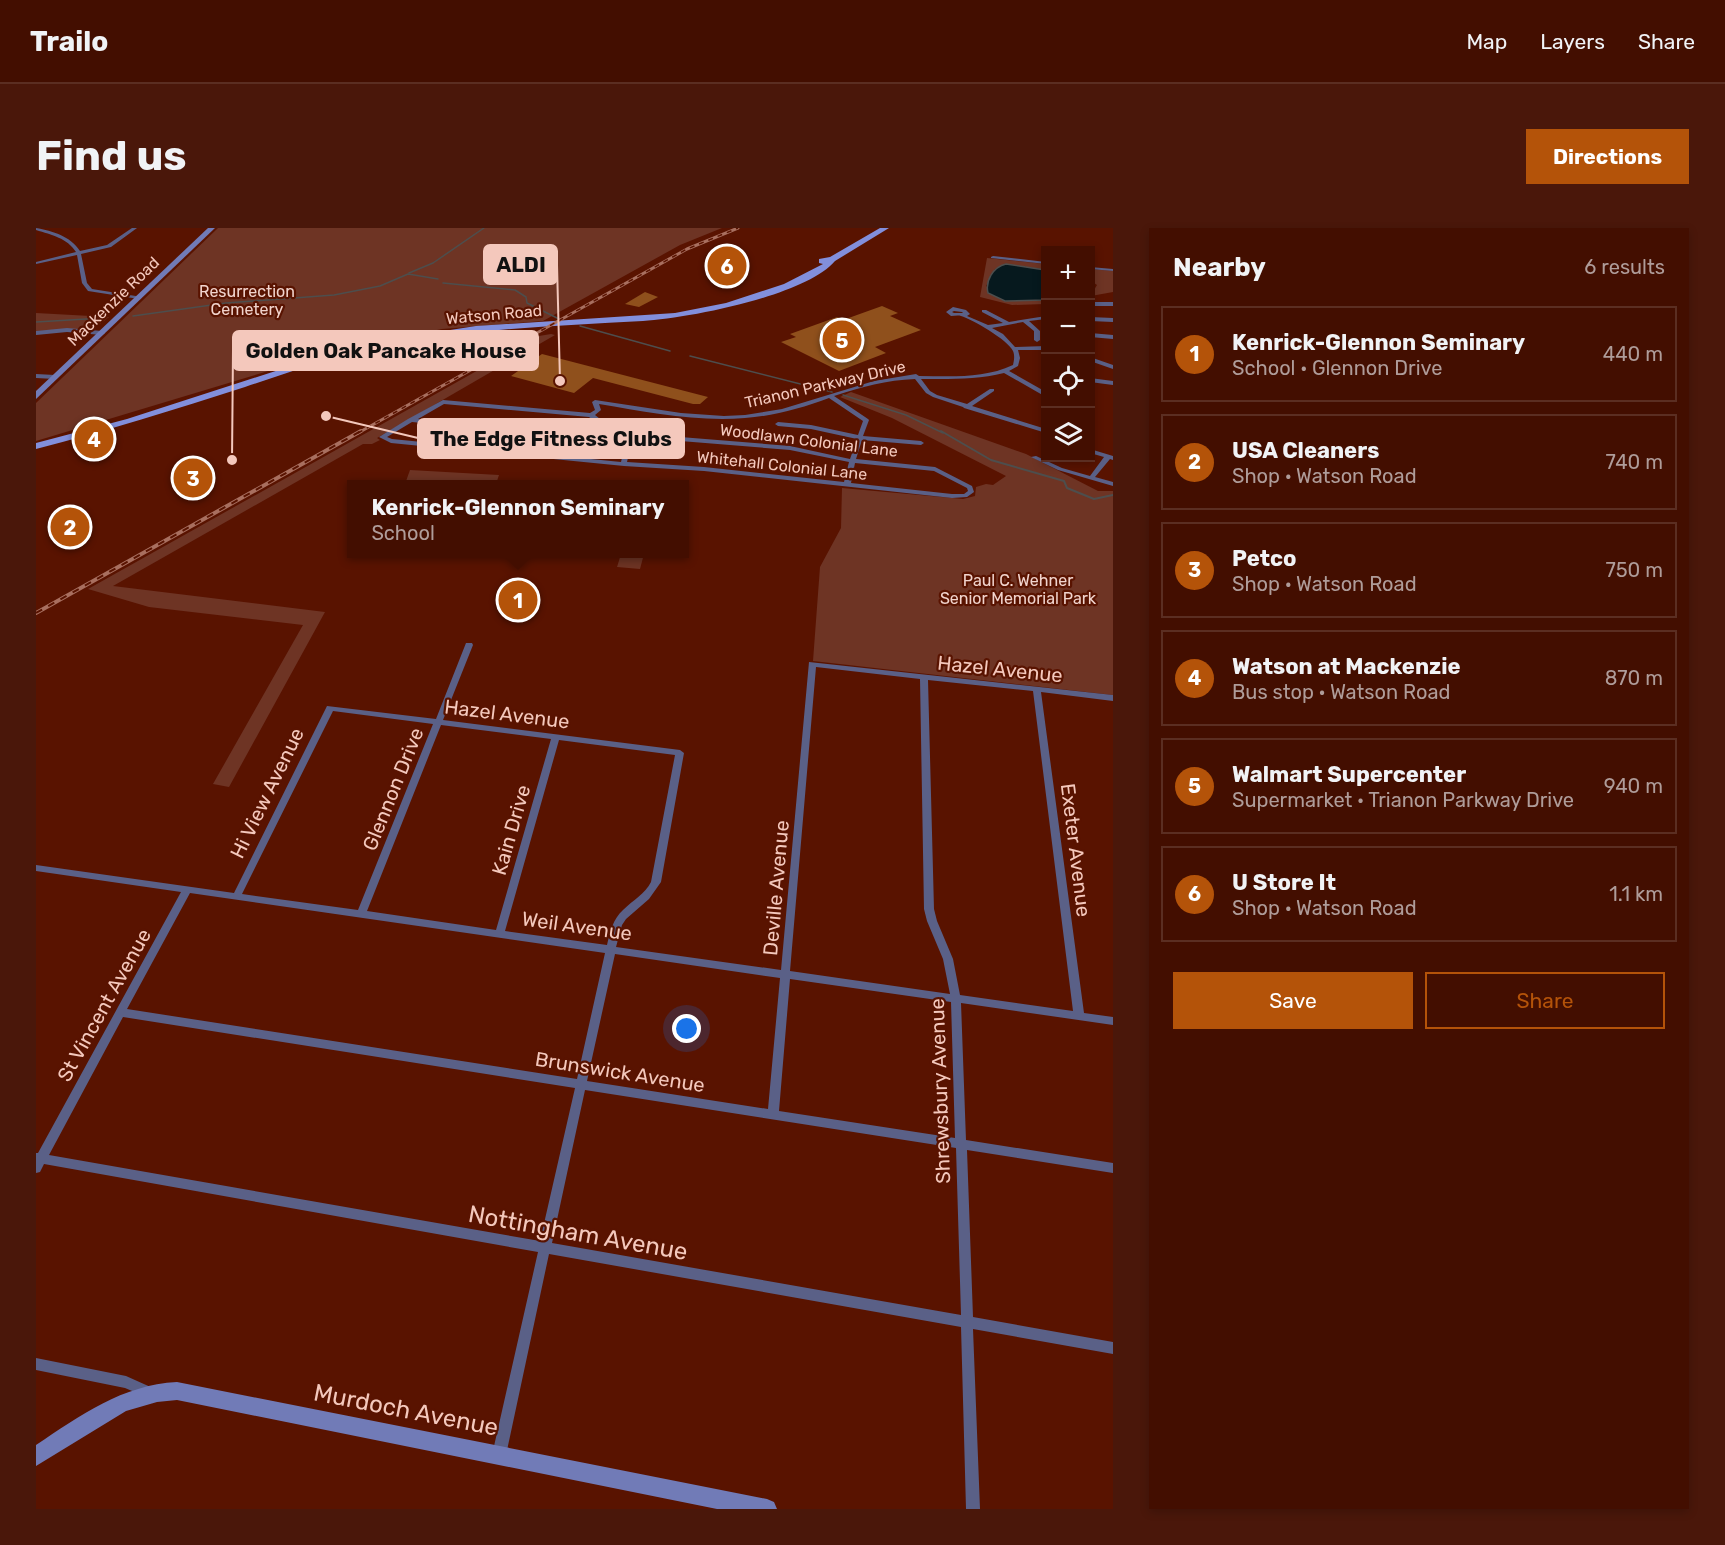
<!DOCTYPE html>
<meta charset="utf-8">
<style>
:root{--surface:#430e00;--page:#4a170a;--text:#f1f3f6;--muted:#af9c99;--line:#5b2e22;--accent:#b45309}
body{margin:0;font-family:Rubik,sans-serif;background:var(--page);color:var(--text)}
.controls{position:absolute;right:18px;top:18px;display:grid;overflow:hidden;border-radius:0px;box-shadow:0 3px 9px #0003}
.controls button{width:54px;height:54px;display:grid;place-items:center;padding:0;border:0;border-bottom:2px solid var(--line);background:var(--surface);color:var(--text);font:30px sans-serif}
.you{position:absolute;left:651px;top:801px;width:21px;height:21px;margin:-15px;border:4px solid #fff;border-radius:50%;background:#1a73e8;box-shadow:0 0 0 9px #1a73e833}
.badge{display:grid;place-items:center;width:39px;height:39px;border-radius:50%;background:var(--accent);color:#fff;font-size:20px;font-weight:700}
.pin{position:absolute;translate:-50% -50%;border:3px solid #fff;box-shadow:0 2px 6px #0006}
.popup{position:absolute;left:311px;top:252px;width:342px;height:78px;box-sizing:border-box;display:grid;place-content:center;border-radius:0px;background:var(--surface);filter:drop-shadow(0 2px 4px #0005);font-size:20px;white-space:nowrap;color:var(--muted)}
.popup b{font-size:22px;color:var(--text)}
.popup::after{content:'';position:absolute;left:50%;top:100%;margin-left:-12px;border:12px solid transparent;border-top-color:var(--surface)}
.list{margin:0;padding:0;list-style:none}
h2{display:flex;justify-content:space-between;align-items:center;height:78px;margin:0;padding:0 24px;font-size:26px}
h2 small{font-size:20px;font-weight:400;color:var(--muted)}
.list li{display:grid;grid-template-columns:39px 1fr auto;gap:18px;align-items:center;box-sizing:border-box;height:96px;margin:0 12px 12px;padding:0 12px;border:2px solid var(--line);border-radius:0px}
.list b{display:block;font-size:22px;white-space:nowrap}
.list p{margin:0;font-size:20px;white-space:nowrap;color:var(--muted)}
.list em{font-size:20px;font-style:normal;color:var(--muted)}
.actions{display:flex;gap:12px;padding:18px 24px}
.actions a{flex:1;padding:14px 0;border:2px solid var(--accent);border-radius:0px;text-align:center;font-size:21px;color:var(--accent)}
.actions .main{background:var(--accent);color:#fff}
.icon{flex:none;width:33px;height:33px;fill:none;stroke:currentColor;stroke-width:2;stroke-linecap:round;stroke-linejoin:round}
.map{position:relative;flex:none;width:1077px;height:1281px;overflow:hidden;border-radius:0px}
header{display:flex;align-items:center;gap:36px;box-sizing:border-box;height:84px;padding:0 30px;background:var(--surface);border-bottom:2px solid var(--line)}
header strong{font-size:28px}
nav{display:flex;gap:33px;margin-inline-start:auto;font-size:21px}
.intro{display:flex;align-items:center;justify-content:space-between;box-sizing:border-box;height:144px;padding:0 36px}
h1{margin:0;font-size:42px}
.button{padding:15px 27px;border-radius:0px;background:var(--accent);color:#fff;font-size:21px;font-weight:700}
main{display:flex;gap:36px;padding:0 36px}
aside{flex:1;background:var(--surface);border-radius:0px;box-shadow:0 3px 9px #0003}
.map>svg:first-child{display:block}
.green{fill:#6e3424}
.water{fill:#06191e;stroke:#4d4e4d;stroke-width:1.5}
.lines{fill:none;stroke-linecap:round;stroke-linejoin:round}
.stream-far1{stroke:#4d4e4d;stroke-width:1.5}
.stream{stroke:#4d4e4d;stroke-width:2}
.building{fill:#8f501c}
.street{fill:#5a6087;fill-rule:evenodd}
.secondary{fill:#717bb7;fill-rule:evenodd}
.primary{fill:#828fdc;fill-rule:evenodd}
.rail-far1-casing{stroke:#a86f5f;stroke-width:3}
.rail-casing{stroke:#a86f5f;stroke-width:4}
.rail-far1{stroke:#591300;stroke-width:1.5;stroke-dasharray:5;stroke-linecap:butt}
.rail{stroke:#591300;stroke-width:2;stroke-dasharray:7;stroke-linecap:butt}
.labels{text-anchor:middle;stroke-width:4.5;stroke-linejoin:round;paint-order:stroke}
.far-park-label{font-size:16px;fill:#f1d4cd;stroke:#591300}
.far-street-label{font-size:16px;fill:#f4c8bc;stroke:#591300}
.street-label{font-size:20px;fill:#f4c8bc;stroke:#591300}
.near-street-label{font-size:24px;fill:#f4c8bc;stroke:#591300}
.leader{fill:none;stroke:#f4c8bc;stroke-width:2}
.callout-dot{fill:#f4c8bc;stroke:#591300;stroke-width:2}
.callout{fill:#f4c8bc;stroke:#f4c8bc;stroke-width:2}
.callout-label{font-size:21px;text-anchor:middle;font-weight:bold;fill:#111}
</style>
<header>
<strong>Trailo</strong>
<nav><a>Map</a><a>Layers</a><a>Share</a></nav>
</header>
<div class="intro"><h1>Find us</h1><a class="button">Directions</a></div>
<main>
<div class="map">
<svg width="1077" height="1281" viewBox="0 0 1077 1281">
<rect width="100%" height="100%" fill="#591300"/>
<g class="green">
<polygon points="182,0 686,0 644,17 507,93 406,101 305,121 0,213 0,175"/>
<polygon points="951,30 1009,36 1009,42 985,38 959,41 950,58 969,73 1009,72 1009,76 976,77 944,69"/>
<polygon points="1054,41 1077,43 1077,64 1055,68 1055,61 1058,62 1061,57 1055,53"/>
<polygon points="0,85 73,89 56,102 0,103"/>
<polygon points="515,106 519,107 341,210 344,212 336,216 327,216 77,358 289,384 193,559 177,556 267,397 113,379 52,361 503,108"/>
<polygon points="815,164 990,226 1062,263 1077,263 1077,467 777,433 784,339 805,300 806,260 927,271 939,268 940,259 950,256 957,257 970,248 856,190 804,169"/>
<polygon points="374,242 463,247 460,256 369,256"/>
<polygon points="585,326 608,326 604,341 581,339"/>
</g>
<path class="water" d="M970,36L1009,42V72L969,73L952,65C949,53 957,39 970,36Z"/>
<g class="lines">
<g class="stream-far1">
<polyline points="373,45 397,35 448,0"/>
<polyline points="407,55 479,62 490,69 491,75 523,91"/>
<polyline points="97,88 190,75 298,67 344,58 372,46 402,51"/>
<polyline points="0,94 67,90"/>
<polyline points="544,98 634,123"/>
<polyline points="654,128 796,164"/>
<polyline points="807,167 870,187 907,205"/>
</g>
<polyline class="stream" points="905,203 955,232 1028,253 1031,260 1058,271 1077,267"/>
</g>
<g class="building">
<polygon points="609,64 622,69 603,79 589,76"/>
<polygon points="846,78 862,85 854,88 885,102 839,119 850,125 803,143 745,114 760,109 754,106 801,89 807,92"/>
<polygon points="506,126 672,169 664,176 657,176 557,150 538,165 475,148"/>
</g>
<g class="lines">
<g class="street">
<path d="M0,0C17,3 34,8 44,23L71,17L96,0H101L75,19L45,26L51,55L56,61L106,69L103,71L52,63L46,55L41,27L0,36V34L40,24C31,10 16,7 0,2Z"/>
<polygon points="957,28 1010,34 1010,36 955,30 955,29"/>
<polygon points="1054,39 1077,41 1077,43 1054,41"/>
<rect x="1054" y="74" width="23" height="4"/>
<path d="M917,79L930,82L934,86L931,88L952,97L967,95L946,84V82H950L973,94L1010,88V91L993,93L1004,103V112L1001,114L998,112V103L987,94L956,100L967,106L979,119L1010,118V122H982L984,130L982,138L973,143L1010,164V169L968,145C941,152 913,151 885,151L894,163L901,167L931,176L954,161H958V163L936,178L1010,201V205L928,180L927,179L897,169L890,165L879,151C851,152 825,159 798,168L832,191L833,192L827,208L885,213L888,215L885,217L826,212L820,231L899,239L936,258L938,264L931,269L916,270L668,243L588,238L355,215L343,209L372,191L407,172L554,185L559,182L556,174L559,172L645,185L688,188L709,187L746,181L838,153L880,146L883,148C915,148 947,151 977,137C978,132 979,128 977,123C972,112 936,91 925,88C922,87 918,88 915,88L910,84ZM918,83L926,84L927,85H918L916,84ZM793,170L827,193L822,207L775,197L742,194L739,196L742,198L775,201L821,211L814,231L754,218L632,208L593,214L559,187L565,182L563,176C611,184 660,194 709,190C738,188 766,180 793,170ZM408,176L553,189L581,210L382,191ZM376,194L580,214L589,217L585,234L356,211L351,209ZM632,212L754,222L813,234L808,254L668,239L591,234L595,217ZM819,235L898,243L931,260L932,263L928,266H916L815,255Z"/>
<polygon points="1054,89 1077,90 1077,94 1054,93"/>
<polygon points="31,100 66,103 69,105 66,107 31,104 0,107 0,103"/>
<polygon points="1054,105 1077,107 1077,111 1054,109"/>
<polygon points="1054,129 1077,137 1077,141 1054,133"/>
<polygon points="0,146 19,147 22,149 19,151 0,150"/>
<polygon points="1054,150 1077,153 1077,157 1054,154"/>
<polygon points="1054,221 1077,228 1077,232 1074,231 1059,249 1077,254 1077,258 1022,242 995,229 1000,228 1026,240 1054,248 1068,229 1054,225"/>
<path d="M430,415H436L437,417L407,492L644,522L648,525L625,654L613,671L590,691L586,697L580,719L745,742L773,434L1077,467V473L1005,464L1048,785L1077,789V797L925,775L930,912L1077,935V945L931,922L937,1089L1077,1114V1126L937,1101L944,1281H930L925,1099L513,1026L470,1227L468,1232L463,1234L458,1232L456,1227L502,1024L8,936L4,944L0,945V925H2L145,664L0,643V637L198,665L291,478L400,491ZM780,439L884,451L888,681L891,693L907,731L914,766L754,743ZM892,452L997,463L1037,783L924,767L917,731L901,693L898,681ZM297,483L397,496L322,682L206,666ZM405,497L515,511L460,702L331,683ZM523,512L639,527L615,654C609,666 597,672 587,682C577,691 574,704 571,717L469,703ZM154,665L569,725L541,851L91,781ZM579,726L744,750L732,881L551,853ZM754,751L915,774L919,910L743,883ZM87,789L539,860L504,1013L13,927ZM549,862L920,920L925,1087L516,1015Z"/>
<polygon points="0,1130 90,1148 119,1161 121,1165 119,1169 115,1171 89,1160 0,1142"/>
</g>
<g class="secondary">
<polygon points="172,0 179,0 0,171 0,163"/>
<path d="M141,1154L731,1271L738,1274L741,1281H681L141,1172L121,1174L90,1183L0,1238V1217C45,1187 86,1157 141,1154Z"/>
</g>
<path class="primary" d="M844,0H853L799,33C769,68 653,90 607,93C519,98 431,101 344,118C298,128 254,144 209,159C140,181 71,203 0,221V215L91,191L280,130L343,113L440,98L639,85L690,75L748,56L787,36L783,35V31L794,29Z"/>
<defs>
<polyline id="rail-far1" points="322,205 651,21 702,0"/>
<polyline id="rail" points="0,385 325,203"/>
</defs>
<use href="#rail-far1" class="rail-far1-casing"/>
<use href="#rail" class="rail-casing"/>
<use href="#rail-far1" class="rail-far1"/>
<use href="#rail" class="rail"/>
</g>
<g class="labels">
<g class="far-park-label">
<text x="211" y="69">Resurrection<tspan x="211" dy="18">Cemetery</tspan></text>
<text x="982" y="358">Paul C. Wehner<tspan x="982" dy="18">Senior Memorial Park</tspan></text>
</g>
<g class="far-street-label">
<text transform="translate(77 73) rotate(-44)" y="6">Mackenzie Road</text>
<text transform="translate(458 86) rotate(-5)" y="6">Watson Road</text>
<text transform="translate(789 156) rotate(-13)" y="6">Trianon Parkway Drive</text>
<text transform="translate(773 212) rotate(7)" y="6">Woodlawn Colonial Lane</text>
<text transform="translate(746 237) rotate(6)" y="6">Whitehall Colonial Lane</text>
</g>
<g class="street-label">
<text transform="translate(964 441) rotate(6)" y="7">Hazel Avenue</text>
<text transform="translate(471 486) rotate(7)" y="7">Hazel Avenue</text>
<text transform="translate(357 561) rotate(-68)" y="7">Glennon Drive</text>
<text transform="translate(231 565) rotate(-64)" y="7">Hi View Avenue</text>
<text transform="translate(475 602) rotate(-74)" y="7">Kain Drive</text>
<text transform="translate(1040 622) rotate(83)" y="7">Exeter Avenue</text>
<text transform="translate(740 660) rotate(-85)" y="7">Deville Avenue</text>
<text transform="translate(541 698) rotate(8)" y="7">Weil Avenue</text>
<text transform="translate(68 777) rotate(-61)" y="7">St Vincent Avenue</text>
<text transform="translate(584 844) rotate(9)" y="7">Brunswick Avenue</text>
<text transform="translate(904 863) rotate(-92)" y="7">Shrewsbury Avenue</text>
</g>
<g class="near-street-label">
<text transform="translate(542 1005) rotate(10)" y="8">Nottingham Avenue</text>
<text transform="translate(370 1182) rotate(11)" y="8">Murdoch Avenue</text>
</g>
</g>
<path class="leader" d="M524 153L521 37M196 232L197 122M290 188L382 210"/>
<g class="callout-dot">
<circle cx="524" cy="153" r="6"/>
<circle cx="196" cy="232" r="6"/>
<circle cx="290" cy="188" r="6"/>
</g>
<g class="callout">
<rect x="448" y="17" width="73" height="39" rx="6"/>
<rect x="197" y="103" width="305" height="39" rx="6"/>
<rect x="382" y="191" width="266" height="39" rx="6"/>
</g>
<g class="callout-label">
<text x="485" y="44">ALDI</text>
<text x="350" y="130">Golden Oak Pancake House</text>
<text x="515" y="218">The Edge Fitness Clubs</text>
</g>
</svg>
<div class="controls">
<button>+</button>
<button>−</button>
<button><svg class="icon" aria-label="locate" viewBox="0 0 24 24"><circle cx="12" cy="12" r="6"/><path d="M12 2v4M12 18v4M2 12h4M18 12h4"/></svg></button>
<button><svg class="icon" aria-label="layers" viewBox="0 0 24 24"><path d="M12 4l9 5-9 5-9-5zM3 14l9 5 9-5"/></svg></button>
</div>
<div class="you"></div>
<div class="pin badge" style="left:482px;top:372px">1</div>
<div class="popup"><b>Kenrick-Glennon Seminary</b>School</div>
<div class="pin badge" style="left:34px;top:299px">2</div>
<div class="pin badge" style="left:157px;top:250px">3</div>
<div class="pin badge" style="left:58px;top:211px">4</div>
<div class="pin badge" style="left:806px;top:112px">5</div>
<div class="pin badge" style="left:691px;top:38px">6</div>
</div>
<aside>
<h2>Nearby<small>6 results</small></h2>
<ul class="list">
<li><span class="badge">1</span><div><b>Kenrick-Glennon Seminary</b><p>School · Glennon Drive</p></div><em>440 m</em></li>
<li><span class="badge">2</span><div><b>USA Cleaners</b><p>Shop · Watson Road</p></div><em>740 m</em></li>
<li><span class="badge">3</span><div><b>Petco</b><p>Shop · Watson Road</p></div><em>750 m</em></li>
<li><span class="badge">4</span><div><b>Watson at Mackenzie</b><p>Bus stop · Watson Road</p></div><em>870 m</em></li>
<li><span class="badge">5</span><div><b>Walmart Supercenter</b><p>Supermarket · Trianon Parkway Drive</p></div><em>940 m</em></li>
<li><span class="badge">6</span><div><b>U Store It</b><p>Shop · Watson Road</p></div><em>1.1 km</em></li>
</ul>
<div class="actions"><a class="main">Save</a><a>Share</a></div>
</aside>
</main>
